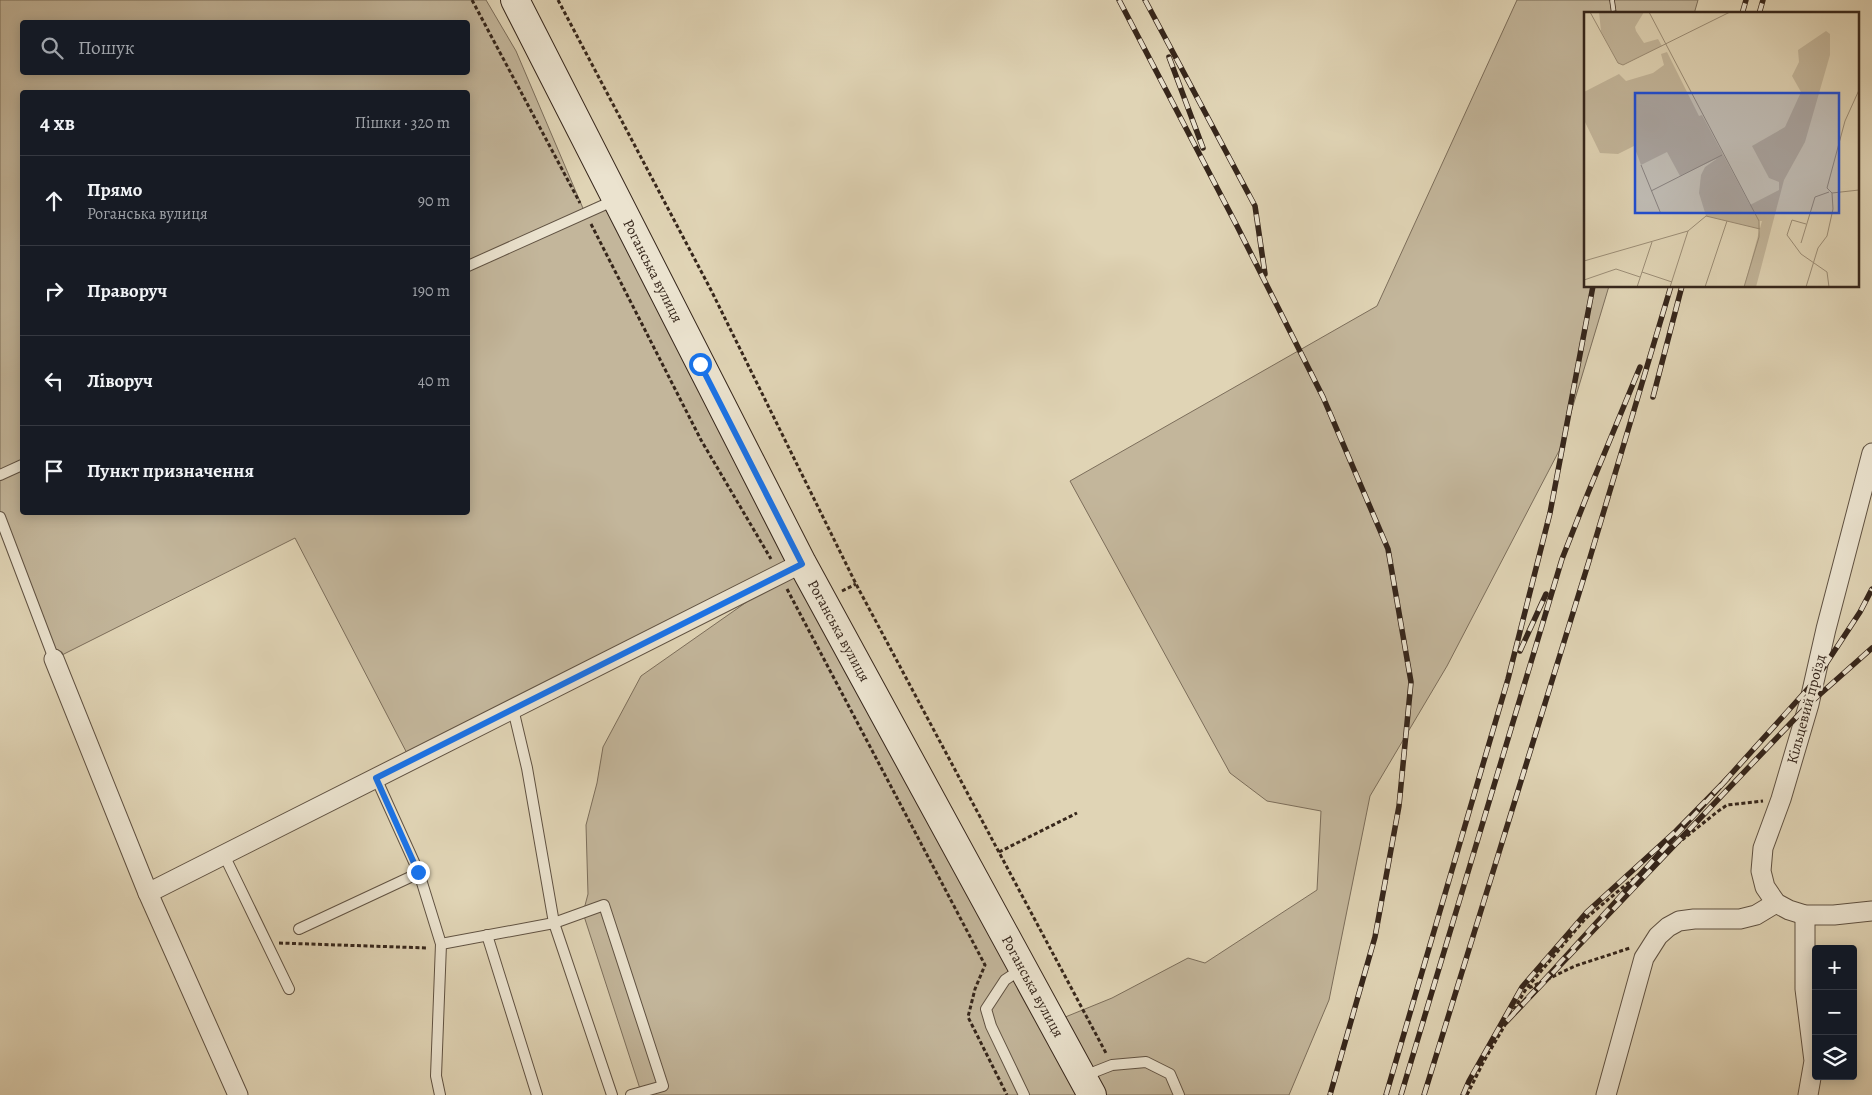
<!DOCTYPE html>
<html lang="uk">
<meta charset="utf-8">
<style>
:root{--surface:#171b24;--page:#242831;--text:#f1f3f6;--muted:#9ea1a6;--line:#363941}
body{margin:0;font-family:Alegreya,serif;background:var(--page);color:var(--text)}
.controls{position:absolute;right:15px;bottom:15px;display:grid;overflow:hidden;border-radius:5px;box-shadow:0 2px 12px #0003}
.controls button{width:45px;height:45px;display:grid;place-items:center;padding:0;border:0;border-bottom:1px solid var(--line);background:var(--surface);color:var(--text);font:25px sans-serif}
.stop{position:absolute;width:15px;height:15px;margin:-11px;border:4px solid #1a73e8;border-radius:50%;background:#fff}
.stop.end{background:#1a73e8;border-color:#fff;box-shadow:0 1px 5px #0008}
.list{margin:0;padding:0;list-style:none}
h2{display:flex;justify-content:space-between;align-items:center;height:65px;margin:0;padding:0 20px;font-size:21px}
h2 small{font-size:16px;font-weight:400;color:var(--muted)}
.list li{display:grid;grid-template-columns:32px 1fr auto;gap:15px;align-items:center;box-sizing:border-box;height:90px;padding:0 20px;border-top:1px solid var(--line)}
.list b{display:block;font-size:19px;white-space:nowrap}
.list p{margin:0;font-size:16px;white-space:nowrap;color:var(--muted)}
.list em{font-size:16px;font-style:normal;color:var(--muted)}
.icon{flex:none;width:28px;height:28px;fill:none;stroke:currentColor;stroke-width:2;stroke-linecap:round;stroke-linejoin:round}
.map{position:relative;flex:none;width:1872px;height:1095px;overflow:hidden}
.search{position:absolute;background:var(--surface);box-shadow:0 2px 12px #0003;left:20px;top:20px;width:450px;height:55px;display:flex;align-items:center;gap:12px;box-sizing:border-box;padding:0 18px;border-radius:5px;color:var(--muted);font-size:19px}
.panel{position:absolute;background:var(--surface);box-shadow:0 2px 12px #0003;left:20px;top:90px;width:450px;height:425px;border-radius:5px}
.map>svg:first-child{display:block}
.green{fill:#c3b69b;stroke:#7c6e5b;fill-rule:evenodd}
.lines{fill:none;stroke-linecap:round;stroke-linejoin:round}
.lane-casing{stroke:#605242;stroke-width:12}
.street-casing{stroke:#605242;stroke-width:21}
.secondary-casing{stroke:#36261b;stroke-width:30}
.path{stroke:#36261b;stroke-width:3;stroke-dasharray:4 2.5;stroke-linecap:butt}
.lane{stroke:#ebe3cf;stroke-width:10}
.street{stroke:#ebe3cf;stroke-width:19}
.secondary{stroke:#ebe3cf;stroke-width:28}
.rail-casing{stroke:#36261b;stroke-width:5.5}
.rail{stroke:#ebe3cf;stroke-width:4;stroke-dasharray:11;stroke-linecap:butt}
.route{stroke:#1a73e8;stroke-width:6}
.labels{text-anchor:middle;stroke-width:5;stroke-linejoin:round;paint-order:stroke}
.street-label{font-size:15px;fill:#36261b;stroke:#ebe3cf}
.inset-road{fill:none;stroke:#9c8e77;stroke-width:1}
.view{fill:#1d4ed8;fill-opacity:0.15;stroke:#1d4ed8;stroke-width:2.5}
.inset-edge{fill:none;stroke:#36261b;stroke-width:2.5}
</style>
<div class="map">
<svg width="1872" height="1095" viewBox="0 0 1872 1095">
<rect width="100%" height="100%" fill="#e0d4b5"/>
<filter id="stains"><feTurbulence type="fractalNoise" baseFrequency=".004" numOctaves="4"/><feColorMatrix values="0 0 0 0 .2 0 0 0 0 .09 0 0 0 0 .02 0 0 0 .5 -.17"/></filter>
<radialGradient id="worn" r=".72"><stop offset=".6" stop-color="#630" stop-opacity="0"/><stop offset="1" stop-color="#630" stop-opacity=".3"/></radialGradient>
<path class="green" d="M0,0H486L516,51L585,213L616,200L1053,1022L1112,998L1188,958L1205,963L1317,890L1321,811L1267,801L1230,773L1070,481L1377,306L1517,0H1698L1694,14H1586V286H1609L1560,449L1447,666L1370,796L1329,1000L1289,1095H642L583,913L588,894L586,825L597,783L603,747L641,676L798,566L411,761L295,538L54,659L0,517ZM22,22H468V72H22ZM22,92H468V512H22Z"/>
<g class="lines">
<defs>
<g id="lane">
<polyline points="468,266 615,200"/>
<polyline points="0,475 22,465"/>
<polyline points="0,517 54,659"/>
<polyline points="513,709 527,768 554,923 612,1095"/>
<polyline points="224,855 289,989"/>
<polyline points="419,873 441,944 554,923 604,905 663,1086 631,1095"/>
<polyline points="299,929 419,873 376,778"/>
<polyline points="487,935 537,1095"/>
<polyline points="1023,968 1005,980 986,1009 991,1026 1024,1095"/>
<polyline points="1084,1076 1112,1065 1146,1062 1170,1074 1179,1095"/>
<polyline points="440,1095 436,1076 441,944"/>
</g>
<g id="street">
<polyline points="1872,453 1826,629 1809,704 1781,799 1763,848 1761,871 1765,887 1776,903 1789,910 1805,915 1834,915 1872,911"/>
<polyline points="54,659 148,893 238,1095"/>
<polyline points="148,893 802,563"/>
<polyline points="1805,915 1805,989 1814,1061 1808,1095"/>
<polyline points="1606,1095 1644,958 1658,936 1668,927 1679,921 1694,919 1740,919 1756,915 1776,903"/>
</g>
<g id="secondary">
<path id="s1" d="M515,0L802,563L1092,1095"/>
</g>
</defs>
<use href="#lane" class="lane-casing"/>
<use href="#street" class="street-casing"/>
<use href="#secondary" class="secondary-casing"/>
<g class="path">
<polyline points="472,0 580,203"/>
<polyline points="558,0 711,290 856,584 1107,1055"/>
<polyline points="591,224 701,440 771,559"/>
<polyline points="787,589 985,965 975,989 968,1017 1007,1095"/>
<polyline points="842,591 856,584"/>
<polyline points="999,852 1077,813"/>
<polyline points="279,943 428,948"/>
<polyline points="1529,988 1575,966 1630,948"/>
<polyline points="1467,1095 1484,1061 1526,989 1585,919 1622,888 1717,812 1727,805 1763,801"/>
</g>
<use href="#lane" class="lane"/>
<use href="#street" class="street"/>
<use href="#secondary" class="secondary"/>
<defs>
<g id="rail">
<polyline points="1119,0 1237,226 1323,397 1388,549 1411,682 1399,806 1375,937 1330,1095"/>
<polyline points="1145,0 1255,206 1265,274"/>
<polyline points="1612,0 1614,14"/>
<polyline points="1742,14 1746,0"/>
<polyline points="1759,14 1763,0"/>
<polyline points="1169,57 1203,148"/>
<polyline points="1653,397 1682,286"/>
<polyline points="1520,651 1546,594"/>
<polyline points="1724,782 1814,682 1860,612 1872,589"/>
<polyline points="1386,1095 1508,679 1550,513 1593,286"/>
<polyline points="1401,1095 1562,559 1588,493 1640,367"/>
<polyline points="1424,1095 1589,561 1671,286"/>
<polyline points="1463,1095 1469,1081 1522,987 1587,912 1676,831 1728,778 1506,1022 1809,704 1872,648"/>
</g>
</defs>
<use href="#rail" class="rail-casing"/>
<use href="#rail" class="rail"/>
</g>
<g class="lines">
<polyline class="route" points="418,872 376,778 802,564 700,364"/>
</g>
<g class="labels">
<g class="street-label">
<text dy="5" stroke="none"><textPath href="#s1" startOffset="304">Роганська вулиця</textPath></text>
<text dy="5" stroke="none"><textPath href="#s1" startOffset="709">Роганська вулиця</textPath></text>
<text transform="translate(1806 709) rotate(-75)" y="5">Кільцевий проїзд</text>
<text dy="5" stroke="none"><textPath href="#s1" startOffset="1114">Роганська вулиця</textPath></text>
</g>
</g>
<g transform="translate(1584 12)">
<rect width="275" height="275" fill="#e0d4b5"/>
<path d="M15,0H60L51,15L52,19L60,31L74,27L78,34L39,53L34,51L17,19ZM242,19L246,22V43L221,130L200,168L172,275H160L178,209H175L176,217L122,204L115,181L117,163L121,155L134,146L96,164L83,140L57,153L50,134L34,142L16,141L0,108V80L35,62L42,69L69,61L80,53L77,42L83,40L115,104L118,103L166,193L195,178V170L185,166L168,134L201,115L217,80L208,64L215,50L214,38Z" fill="#c3b69b"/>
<path class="inset-road" d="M6,0L34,51L39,53L146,0M65,0L175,209M275,78L261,109L243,176L248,181L275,178M57,153L77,202M67,179L138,143M222,212L208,208L203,223L217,242L243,260L245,275M217,231L231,185L245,180M0,249L104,219L122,204L176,217M58,260L88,270M0,268L32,257L56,265M53,275L68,230M86,275L104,219M121,275L143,209M160,275L175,225V209M222,275L234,236L243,224L249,197L248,181"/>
<path class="view" d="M51,81H255V201H51Z"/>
<rect width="275" height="275" class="inset-edge"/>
</g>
<rect width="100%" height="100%" filter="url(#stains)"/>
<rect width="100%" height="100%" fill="url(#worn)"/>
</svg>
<div class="controls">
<button>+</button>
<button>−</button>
<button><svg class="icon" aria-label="layers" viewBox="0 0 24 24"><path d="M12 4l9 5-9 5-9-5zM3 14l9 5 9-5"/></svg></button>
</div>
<div class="stop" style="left:700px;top:364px"></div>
<div class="stop end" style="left:418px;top:872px"></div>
<div class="search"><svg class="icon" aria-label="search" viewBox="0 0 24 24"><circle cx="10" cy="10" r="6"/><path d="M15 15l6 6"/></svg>Пошук</div>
<section class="panel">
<h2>4 хв<small>Пішки · 320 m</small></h2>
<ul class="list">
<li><svg class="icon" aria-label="ahead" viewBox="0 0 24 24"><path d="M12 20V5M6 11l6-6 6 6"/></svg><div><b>Прямо</b><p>Роганська вулиця</p></div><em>90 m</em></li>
<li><svg class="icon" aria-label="right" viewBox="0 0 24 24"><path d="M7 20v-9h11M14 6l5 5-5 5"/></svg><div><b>Праворуч</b></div><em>190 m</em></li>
<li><svg class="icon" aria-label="left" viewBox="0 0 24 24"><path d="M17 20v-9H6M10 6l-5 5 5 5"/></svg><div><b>Ліворуч</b></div><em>40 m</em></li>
<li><svg class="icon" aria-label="arrive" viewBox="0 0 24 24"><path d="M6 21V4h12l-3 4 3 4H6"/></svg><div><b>Пункт призначення</b></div></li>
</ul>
</section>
</div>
